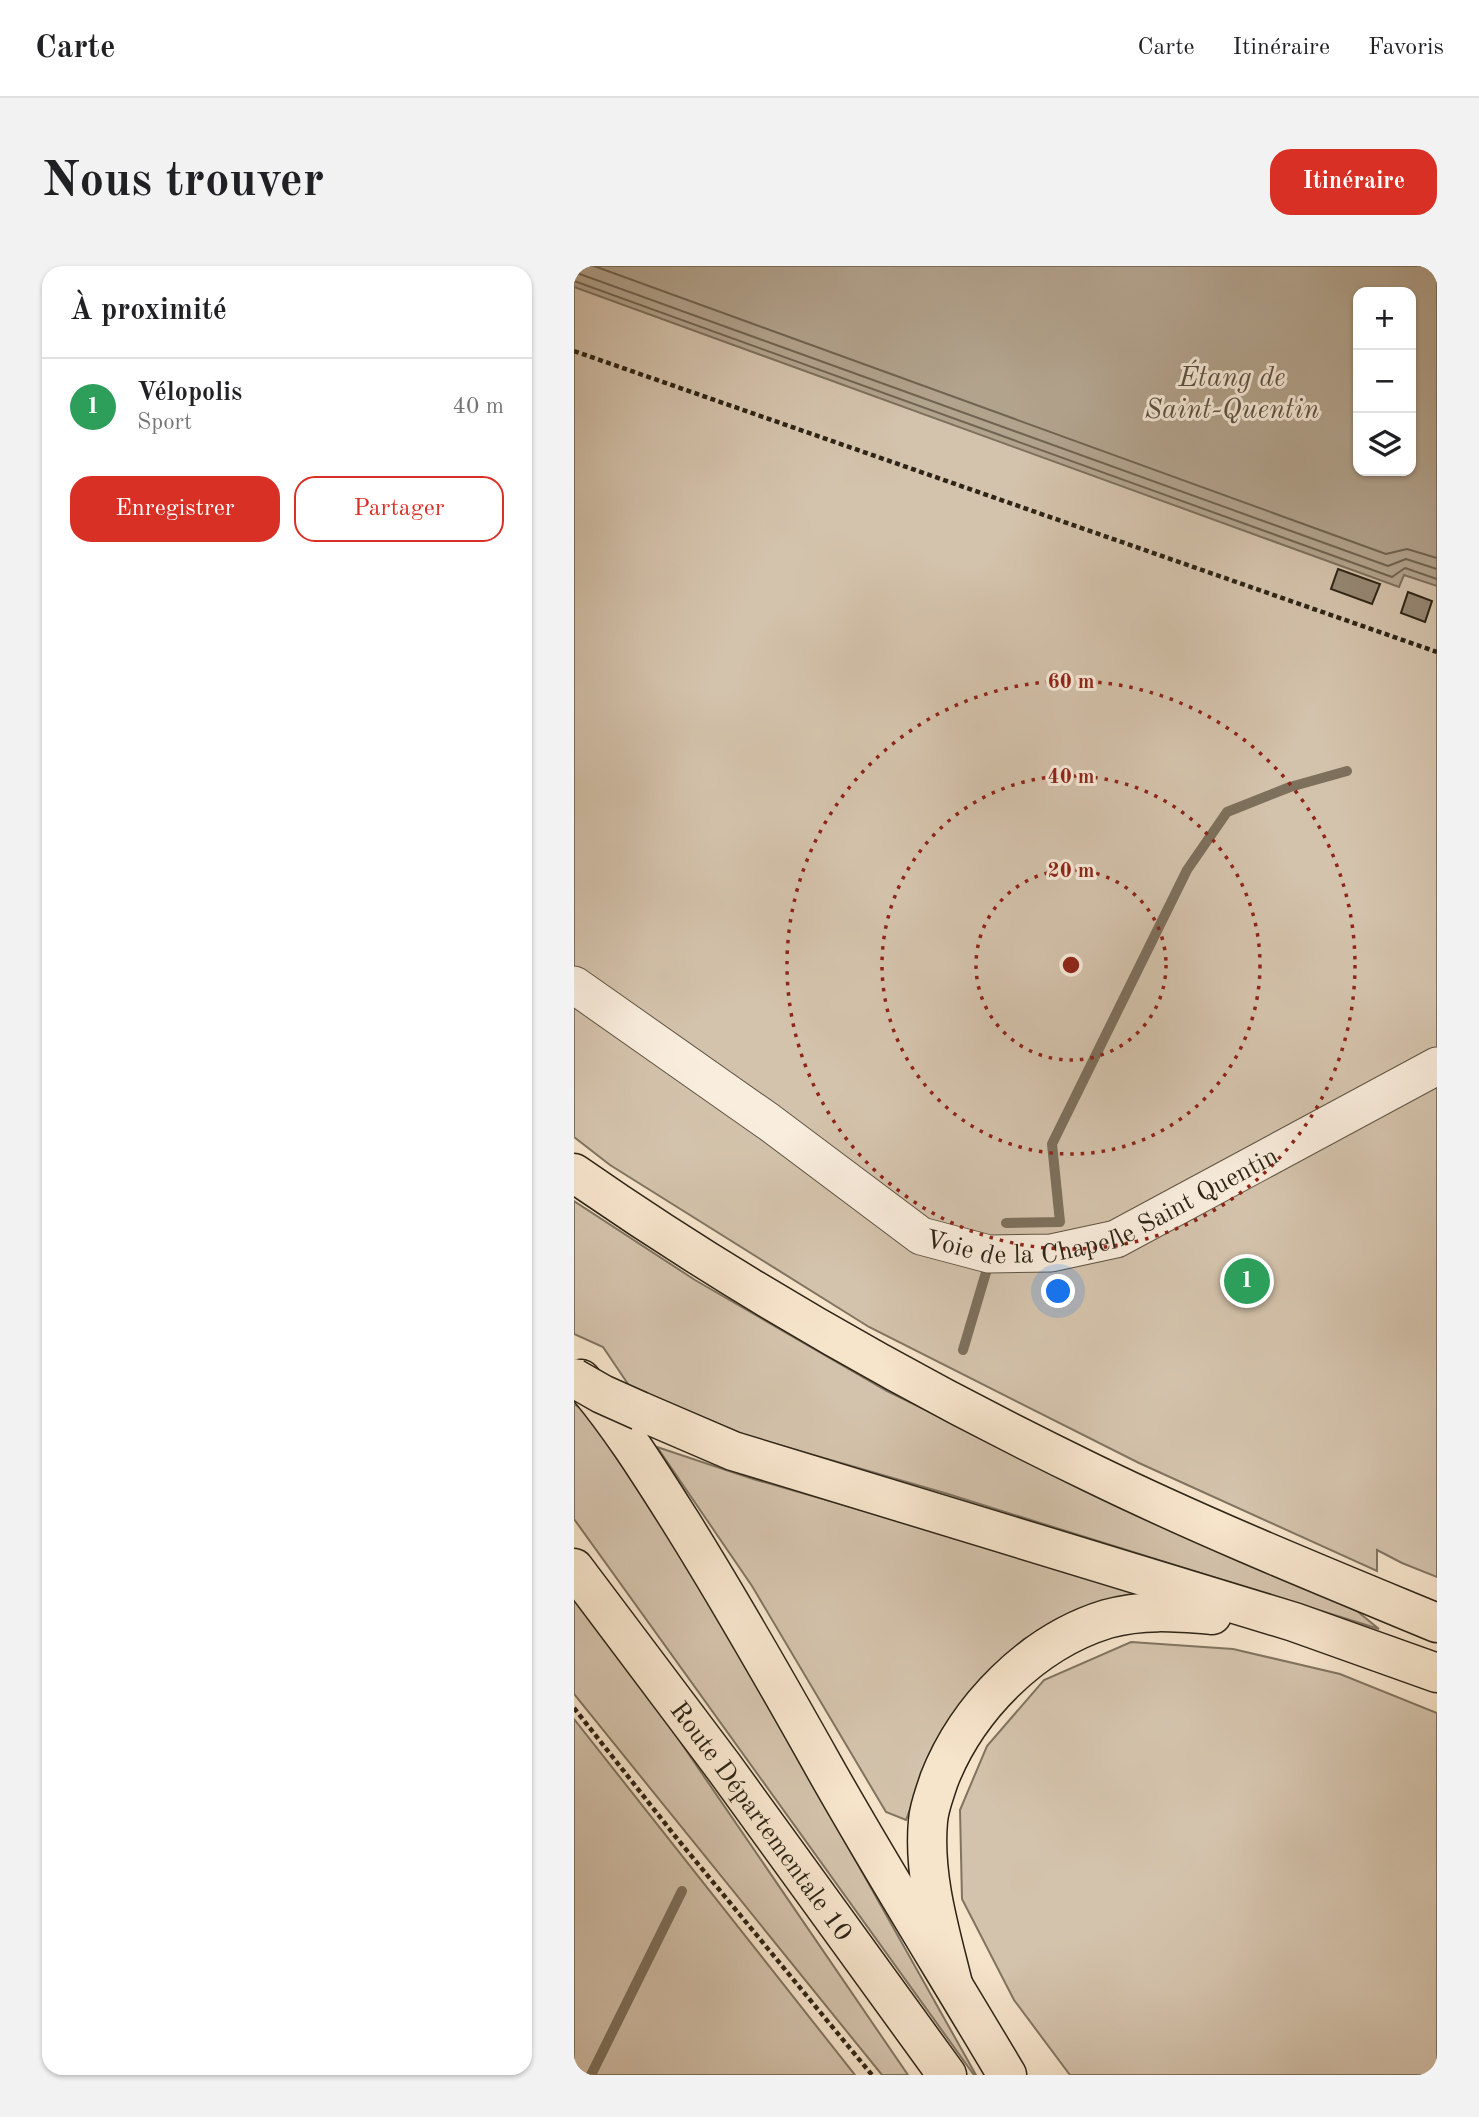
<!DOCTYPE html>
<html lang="fr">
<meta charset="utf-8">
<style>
:root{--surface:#fff;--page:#f2f2f2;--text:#202124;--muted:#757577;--line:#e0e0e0;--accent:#d93025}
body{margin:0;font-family:"Old Standard TT",serif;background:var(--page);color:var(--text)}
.controls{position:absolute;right:21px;top:21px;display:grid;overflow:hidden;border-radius:14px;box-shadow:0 2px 5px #0004}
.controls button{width:63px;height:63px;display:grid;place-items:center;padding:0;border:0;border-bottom:2px solid var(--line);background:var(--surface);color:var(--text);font:35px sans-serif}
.you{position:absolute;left:485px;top:1026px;width:24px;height:24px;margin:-18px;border:5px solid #fff;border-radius:50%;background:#1a73e8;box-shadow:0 0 0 10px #1a73e833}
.badge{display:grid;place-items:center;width:46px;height:46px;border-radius:50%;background:var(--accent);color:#fff;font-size:23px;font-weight:700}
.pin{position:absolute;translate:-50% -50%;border:4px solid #fff;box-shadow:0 2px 7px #0006}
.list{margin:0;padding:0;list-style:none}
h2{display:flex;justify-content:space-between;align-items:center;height:91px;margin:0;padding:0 28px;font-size:30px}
h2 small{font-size:23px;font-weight:400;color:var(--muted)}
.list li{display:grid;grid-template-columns:46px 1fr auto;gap:21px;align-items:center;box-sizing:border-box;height:98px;padding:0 28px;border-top:2px solid var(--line)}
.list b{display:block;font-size:26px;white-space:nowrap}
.list p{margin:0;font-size:23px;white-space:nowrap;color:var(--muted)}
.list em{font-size:23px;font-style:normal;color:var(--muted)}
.actions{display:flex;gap:14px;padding:21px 28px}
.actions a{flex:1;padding:16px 0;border:2px solid var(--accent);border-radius:21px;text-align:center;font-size:24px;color:var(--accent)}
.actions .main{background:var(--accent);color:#fff}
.icon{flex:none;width:38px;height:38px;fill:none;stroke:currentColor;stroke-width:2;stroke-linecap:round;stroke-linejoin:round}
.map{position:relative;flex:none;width:863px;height:1809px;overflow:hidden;border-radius:21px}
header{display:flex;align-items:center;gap:42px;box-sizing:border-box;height:98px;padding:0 35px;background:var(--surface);border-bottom:2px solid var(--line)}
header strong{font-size:33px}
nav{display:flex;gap:38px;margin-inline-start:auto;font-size:24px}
.intro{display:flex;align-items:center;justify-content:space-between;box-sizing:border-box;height:168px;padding:0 42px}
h1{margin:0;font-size:49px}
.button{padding:18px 32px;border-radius:21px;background:var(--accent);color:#fff;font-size:24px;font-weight:700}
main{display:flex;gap:42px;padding:0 42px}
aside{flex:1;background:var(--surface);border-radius:21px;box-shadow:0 2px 5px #0004}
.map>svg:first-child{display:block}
.green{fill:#d4c3ac;stroke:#807461;stroke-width:2;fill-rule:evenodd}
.water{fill:#b2a38d;stroke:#7d705d;stroke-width:2;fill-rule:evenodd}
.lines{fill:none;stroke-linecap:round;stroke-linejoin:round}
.shore{stroke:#706452;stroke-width:2}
.stream{stroke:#7d705d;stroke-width:10}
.building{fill:#968874;stroke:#2d2416;stroke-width:2}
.street-casing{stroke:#5f5443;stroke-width:39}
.primary-casing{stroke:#2d2416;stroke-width:41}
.highway-casing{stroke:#2d2416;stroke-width:41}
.path{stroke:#2d2416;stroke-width:4.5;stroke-dasharray:5 3.5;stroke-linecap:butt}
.street{stroke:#f9eddd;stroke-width:37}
.primary{stroke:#f6e4cb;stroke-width:38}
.highway{stroke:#f6e4cb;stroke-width:38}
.highway-bridge-casing{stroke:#2d2416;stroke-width:41;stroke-linecap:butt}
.highway-bridge{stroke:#f6e4cb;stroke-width:38}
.ring{fill:none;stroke:#8f2418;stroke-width:3.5;stroke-dasharray:3.5 7}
.labels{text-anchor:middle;stroke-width:6;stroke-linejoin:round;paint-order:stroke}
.street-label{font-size:26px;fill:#2d2416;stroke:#f9eddd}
.water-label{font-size:28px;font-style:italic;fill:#5c5040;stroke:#f9eddd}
.centre{fill:#8f2418;stroke:#f9eddd;stroke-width:3.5}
.ring-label{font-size:21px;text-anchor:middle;font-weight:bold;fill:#8f2418;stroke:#f9eddd;stroke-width:6;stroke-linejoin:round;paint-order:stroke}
</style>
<header>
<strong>Carte</strong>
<nav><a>Carte</a><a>Itinéraire</a><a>Favoris</a></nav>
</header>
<div class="intro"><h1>Nous trouver</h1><a class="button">Itinéraire</a></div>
<main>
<aside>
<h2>À proximité<small></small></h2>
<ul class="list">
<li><span class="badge" style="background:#2e9e5b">1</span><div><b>Vélopolis</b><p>Sport</p></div><em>40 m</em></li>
</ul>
<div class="actions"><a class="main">Enregistrer</a><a>Partager</a></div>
</aside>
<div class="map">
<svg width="863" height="1809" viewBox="0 0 863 1809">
<rect width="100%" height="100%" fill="#f6e4cb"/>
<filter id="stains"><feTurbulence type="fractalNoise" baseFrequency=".00286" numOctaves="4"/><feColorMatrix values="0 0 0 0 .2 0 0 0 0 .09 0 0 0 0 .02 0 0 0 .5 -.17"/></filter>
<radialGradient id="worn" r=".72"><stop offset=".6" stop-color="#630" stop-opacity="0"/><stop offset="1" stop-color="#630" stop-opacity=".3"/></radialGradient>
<g class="green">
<path d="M0,0H863V1311L828,1297L803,1284V1305L565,1197L295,1061L36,899L0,871ZM784,26H837V205H784Z"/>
<polygon points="0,935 121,1014 313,1125 551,1241 783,1345 805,1363 374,1228 171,1169 56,1121 29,1081 0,1068"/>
<polygon points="0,1138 22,1152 168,1392 402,1809 400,1809 0,1253"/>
<polygon points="83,1181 179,1213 559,1322 567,1332 505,1347 450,1373 398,1423 359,1481 332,1554 312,1546 178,1320"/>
<polygon points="0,1327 103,1471 334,1809 308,1809 0,1428"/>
<polygon points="557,1376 659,1383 766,1408 863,1447 863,1809 496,1809 440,1734 388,1633 386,1544 413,1480 470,1414"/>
<polygon points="0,1453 281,1809 0,1809"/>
</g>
<path class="water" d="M0,0H863V320L830,309L825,321L0,21ZM784,26H837V205H784Z"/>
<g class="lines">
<g class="shore">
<polyline points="20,0 812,288 833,283 863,292"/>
<polyline points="0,6 814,300 832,293 863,303"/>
<polyline points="0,15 818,311 831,302 863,313"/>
</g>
<g class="stream">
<polyline points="432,957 486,956 478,878 613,604 653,546 716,521 773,505"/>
<polyline points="389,1084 413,1003"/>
<polyline points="17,1809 108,1625"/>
</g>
</g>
<g class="building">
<polygon points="764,303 806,318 798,338 757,323"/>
<polygon points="834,326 858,335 851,356 827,347"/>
</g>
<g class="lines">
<defs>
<g id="street">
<path id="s1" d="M0,719L195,856L347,970L415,988L477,987L542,973L863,800"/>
</g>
<g id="primary">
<path d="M7,1113C45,1157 76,1207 107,1256C157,1336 203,1417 249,1499C308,1604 372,1706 433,1809"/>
<path id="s2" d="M0,1302L149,1500L373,1809"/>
</g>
<g id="highway">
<path d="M0,907C164,1021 338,1120 518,1207C631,1262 747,1309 863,1357"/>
<polyline points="66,1145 159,1185 720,1356 863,1407"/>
<path d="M379,1718C366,1665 349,1610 354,1555C355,1541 361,1527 365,1514C393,1442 458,1376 533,1353C568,1343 602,1346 638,1349"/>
</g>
</defs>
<use href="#street" class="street-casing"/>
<use href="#primary" class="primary-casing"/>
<use href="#highway" class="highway-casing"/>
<g class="path">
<polyline points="0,85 863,386"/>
<polyline points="0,1442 101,1570 298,1809"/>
</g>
<use href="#street" class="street"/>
<use href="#primary" class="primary"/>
<use href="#highway" class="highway"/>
<defs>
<polyline id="highway-bridge" points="0,1112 28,1128 66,1145"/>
</defs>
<use href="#highway-bridge" class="highway-bridge-casing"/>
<use href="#highway-bridge" class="highway-bridge"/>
</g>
<g class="ring">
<circle cx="497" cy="699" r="95"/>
<circle cx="497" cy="699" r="189"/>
<circle cx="497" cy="699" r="284"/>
</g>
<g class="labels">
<g class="street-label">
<text dy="9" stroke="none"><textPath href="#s1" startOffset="621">Voie de la Chapelle Saint Quentin</textPath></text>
<text dy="9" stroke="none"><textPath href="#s2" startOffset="315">Route Départementale 10</textPath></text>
</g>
<g class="water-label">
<text x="658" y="120">Étang de<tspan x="658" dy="32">Saint-Quentin</tspan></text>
</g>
</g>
<circle cx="497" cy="699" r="10" class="centre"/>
<g class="ring-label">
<text x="497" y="422">60 m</text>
<text x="497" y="517">40 m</text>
<text x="497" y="611">20 m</text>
</g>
<rect width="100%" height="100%" filter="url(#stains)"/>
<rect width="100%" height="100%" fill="url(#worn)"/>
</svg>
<div class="controls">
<button>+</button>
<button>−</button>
<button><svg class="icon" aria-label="layers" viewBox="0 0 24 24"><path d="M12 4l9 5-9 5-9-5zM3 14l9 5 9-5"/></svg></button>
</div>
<div class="you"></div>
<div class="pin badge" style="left:673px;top:1015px;background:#2e9e5b">1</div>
</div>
</main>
